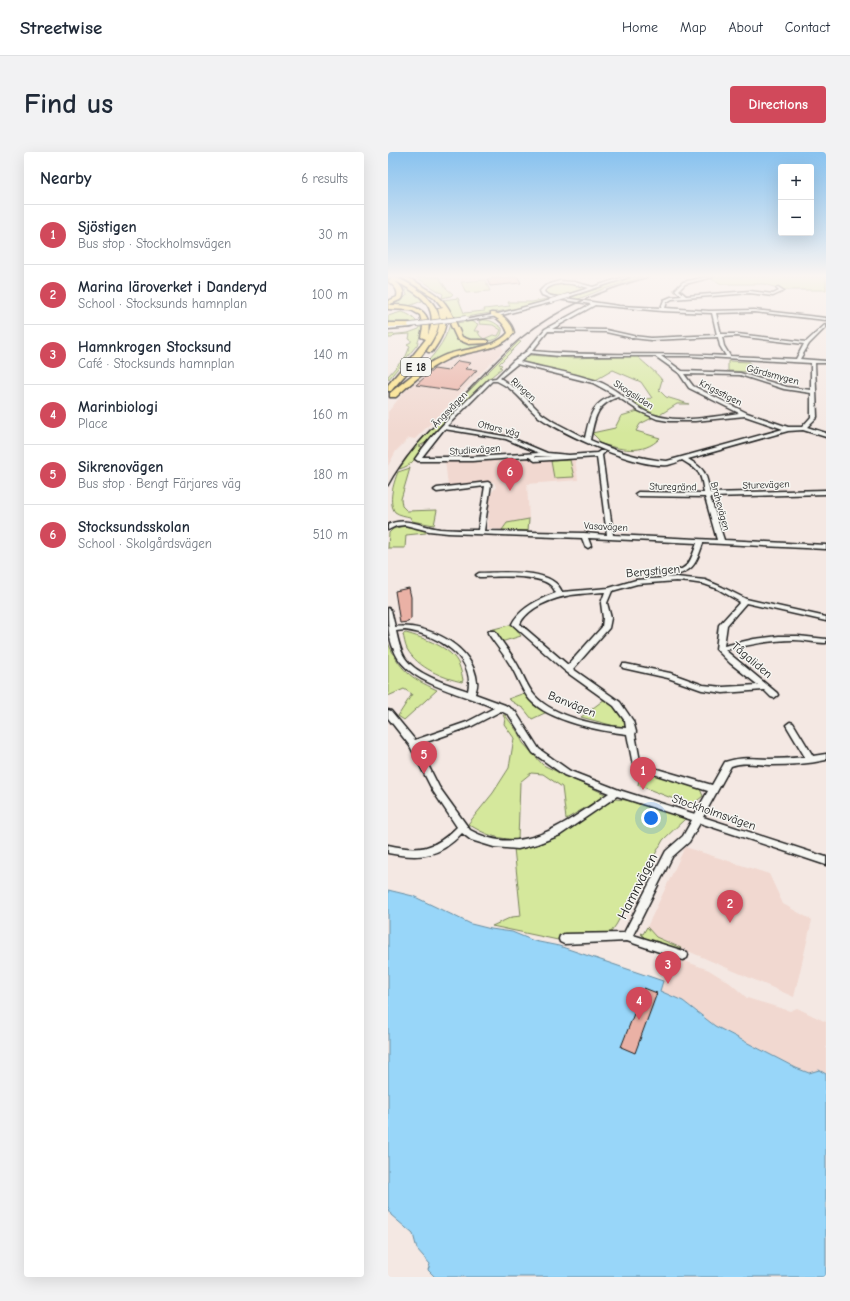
<!DOCTYPE html>
<meta charset="utf-8">
<style>
:root{--surface:#fff;--page:#f2f2f3;--text:#1f2937;--muted:#747a83;--line:#e0e1e3;--accent:#d1495b}
body{margin:0;font-family:"Comic Neue",sans-serif;background:var(--page);color:var(--text)}
.controls{position:absolute;right:12px;top:12px;display:grid;overflow:hidden;border-radius:4px;box-shadow:0 4px 16px #0002}
.controls button{width:36px;height:36px;display:grid;place-items:center;padding:0;border:0;border-bottom:1px solid var(--line);background:var(--surface);color:var(--text);font:20px sans-serif}
.you{position:absolute;left:263px;top:666px;width:14px;height:14px;margin:-10px;border:3px solid #fff;border-radius:50%;background:#1a73e8;box-shadow:0 0 0 6px #1a73e833}
.badge{display:grid;place-items:center;width:26px;height:26px;border-radius:50%;background:var(--accent);color:#fff;font-size:13px;font-weight:700}
.pin{position:absolute;translate:-50% -33px;filter:drop-shadow(0 1px 2px #0008)}
.pin::after{content:'';position:absolute;top:21px;width:14px;height:12px;background:inherit;clip-path:polygon(0 0,100% 0,50% 100%)}
.list{margin:0;padding:0;list-style:none}
h2{display:flex;justify-content:space-between;align-items:center;height:52px;margin:0;padding:0 16px;font-size:17px}
h2 small{font-size:13px;font-weight:400;color:var(--muted)}
.list li{display:grid;grid-template-columns:26px 1fr auto;gap:12px;align-items:center;box-sizing:border-box;height:60px;padding:0 16px;border-top:1px solid var(--line)}
.list b{display:block;font-size:15px;white-space:nowrap}
.list p{margin:0;font-size:13px;white-space:nowrap;color:var(--muted)}
.list em{font-size:13px;font-style:normal;color:var(--muted)}
.map{position:relative;flex:none;width:438px;height:1125px;overflow:hidden;border-radius:4px}
header{display:flex;align-items:center;gap:24px;box-sizing:border-box;height:56px;padding:0 20px;background:var(--surface);border-bottom:1px solid var(--line)}
header strong{font-size:19px}
nav{display:flex;gap:22px;margin-inline-start:auto;font-size:14px}
.intro{display:flex;align-items:center;justify-content:space-between;box-sizing:border-box;height:96px;padding:0 24px}
h1{margin:0;font-size:28px}
.button{padding:10px 18px;border-radius:4px;background:var(--accent);color:#fff;font-size:14px;font-weight:700}
main{display:flex;gap:24px;padding:0 24px}
aside{flex:1;background:var(--surface);border-radius:4px;box-shadow:0 4px 16px #0002}
.map>svg:first-child{display:block}
.built{fill:#f1d8d0}
.green{fill:#d5e89c;stroke:#78825c}
.water{fill:#98d6f9;stroke:#668ca1}
.building{fill:#eab1a5;stroke:#1c1c1c}
.lines{fill:none;stroke-linecap:round;stroke-linejoin:round}
.minor-casing{stroke:#1c1c1c;stroke-width:3}
.highway-casing{stroke:#1c1c1c;stroke-width:3}
.minor{fill:#f6f6f2;fill-rule:evenodd}
.highway{fill:#fbe080;fill-rule:evenodd}
.rail{stroke:#1c1c1c;stroke-width:1.5}
.minor-bridge-casing{stroke:#1c1c1c;stroke-width:5.5;stroke-linecap:butt}
.minor-bridge{stroke:#f6f6f2;stroke-width:4}
.labels{text-anchor:middle;stroke-width:3;stroke-linejoin:round;paint-order:stroke}
.far-street-label{font-size:10px;fill:#1c1c1c;stroke:#f6f6f2}
.shield{fill:#f6f6f2;stroke:#5d5d5c;stroke-width:1}
.shield-label{font-size:11px;font-weight:bold;fill:#1c1c1c}
.street-label{font-size:12px;fill:#1c1c1c;stroke:#f6f6f2}
.near-street-label{font-size:14px;fill:#1c1c1c;stroke:#f6f6f2}
</style>
<header>
<strong>Streetwise</strong>
<nav><a>Home</a><a>Map</a><a>About</a><a>Contact</a></nav>
</header>
<div class="intro"><h1>Find us</h1><a class="button">Directions</a></div>
<main>
<aside>
<h2>Nearby<small>6 results</small></h2>
<ul class="list">
<li><span class="badge">1</span><div><b>Sjöstigen</b><p>Bus stop · Stockholmsvägen</p></div><em>30 m</em></li>
<li><span class="badge">2</span><div><b>Marina läroverket i Danderyd</b><p>School · Stocksunds hamnplan</p></div><em>100 m</em></li>
<li><span class="badge">3</span><div><b>Hamnkrogen Stocksund</b><p>Café · Stocksunds hamnplan</p></div><em>140 m</em></li>
<li><span class="badge">4</span><div><b>Marinbiologi</b><p>Place</p></div><em>160 m</em></li>
<li><span class="badge">5</span><div><b>Sikrenovägen</b><p>Bus stop · Bengt Färjares väg</p></div><em>180 m</em></li>
<li><span class="badge">6</span><div><b>Stocksundsskolan</b><p>School · Skolgårdsvägen</p></div><em>510 m</em></li>
</ul>
</aside>
<div class="map">
<svg width="438" height="1125" viewBox="0 0 438 1125">
<rect width="100%" height="100%" fill="#f4e8e3"/>
<filter id="ink" filterUnits="userSpaceOnUse"><feTurbulence type="fractalNoise" baseFrequency=".025" numOctaves="2"/><feDisplacementMap in="SourceGraphic" scale="8" xChannelSelector="R" yChannelSelector="G"/><feConvolveMatrix kernelMatrix="1 2 1 2 8 2 1 2 1" color-interpolation-filters="sRGB"/></filter>
<g filter="url(#ink)">
<g class="built">
<polygon points="56,125 123,125 60,130"/>
<polygon points="94,171 110,175 114,178 112,182 110,184 105,183 95,187 91,181 85,179 89,172"/>
<polygon points="111,193 115,194 113,195 116,198 27,287 21,286 8,299 0,314 0,260 16,240 46,215 86,200"/>
<polygon points="142,303 143,308 145,308 187,307 190,328 139,332 141,367 119,371 114,378 100,376 102,343 108,335 106,330 97,329 60,334 57,308"/>
<polygon points="297,695 381,722 395,752 424,768 406,845 268,785 259,775"/>
<polygon points="283,804 321,818 342,831 359,846 402,859 409,856 438,870 438,922 431,918 421,921 408,916 327,874 295,849 272,839"/>
</g>
<g class="green">
<polygon points="28,125 51,125 58,136 65,142 63,144 54,146 55,142"/>
<polygon points="246,125 255,125 213,138 188,148 177,147"/>
<polygon points="326,125 438,125 438,138 396,138 376,132 334,132 321,126"/>
<polygon points="97,128 102,139 78,141 73,130"/>
<polygon points="10,131 30,143 34,149 21,154 0,154 14,148 19,143 17,137"/>
<path d="M178,131L199,136L173,145L159,142L158,139C163,133 170,132 178,131Z"/>
<polygon points="70,146 76,161 97,159 96,157 122,154 120,150 144,150 158,147 163,148 132,156 66,167 63,160 55,148"/>
<path d="M13,160C19,161 26,165 29,171L0,173V164Z"/>
<path d="M92,168C102,167 106,170 114,176C117,195 82,189 72,184L67,171L82,169L90,172L86,179H91L92,180H90L92,184L96,187L105,183L110,184L113,178L105,173L92,172L91,170Z"/>
<path d="M62,172C63,176 64,180 67,184C77,197 100,191 113,188L69,200L31,219C44,205 57,191 62,172Z"/>
<polygon points="32,175 35,175 29,193 0,228 0,224 18,204 22,194 19,192 23,190 23,188 21,187 22,182 7,183 4,186 0,186 0,183 20,181 31,177"/>
<path d="M131,189L133,190L111,212L114,213L112,215L114,216L98,229L37,291L31,294L34,295C28,306 24,314 11,317L29,292L43,277Z"/>
<path d="M141,203L184,206L249,204C258,213 266,218 274,228L271,238L278,245L301,252H289L270,264L259,260L240,250L264,246L253,230L225,218L206,229L132,210Z"/>
<polygon points="340,209 362,210 363,220 340,219"/>
<path d="M250,259L264,266L252,272L248,279L272,286C255,304 231,297 210,291L211,288L204,281L227,276L233,264Z"/>
<polygon points="182,308 186,325 166,326 163,309"/>
<path d="M22,316L13,347L14,354L19,359L49,358L46,373L24,369L22,365C18,364 11,363 7,360C0,351 5,332 10,320Z"/>
<polygon points="141,367 140,379 114,378 119,371"/>
<polygon points="16,374 39,379 38,381 18,383 17,396 0,396 1,381 5,377"/>
<polygon points="125,472 133,484 113,490 102,478"/>
<path d="M18,481C35,486 64,495 71,513C73,518 74,523 75,528L74,530C55,526 30,516 19,497C17,493 16,486 15,482Z"/>
<path d="M0,491C13,519 21,525 49,538L16,568L10,564L24,542L16,537L0,544Z"/>
<polygon points="139,540 147,551 159,560 144,567 136,557 120,547"/>
<polygon points="217,547 232,560 239,574 234,576 193,565"/>
<path d="M115,563H117L129,579L135,591L155,613L219,643L178,667L174,635L155,622L143,621L132,630L130,688C107,686 100,684 80,672L105,641L121,616L126,586L116,572L117,567Z"/>
<polygon points="253,618 312,637 315,644 305,652 291,649 250,633"/>
<polygon points="227,647 239,648 298,666 275,688 228,773 223,780 176,786 170,788 104,774 124,765 133,764 126,696 199,663"/>
<polygon points="259,775 268,785 293,796 292,798 257,786 252,781 255,782"/>
</g>
<polygon class="water" points="0,738 25,744 83,772 103,777 124,780 146,789 171,794 275,829 272,839 295,849 327,874 408,916 421,921 431,918 438,922 438,1125 47,1125 40,1118 42,1112 29,1097 25,1082 3,1063 0,1055"/>
<g class="building">
<polygon points="130,125 133,131 102,134 99,127"/>
<polygon points="70,209 83,211 77,217 89,218 69,239 28,233 46,217 60,219"/>
<polygon points="21,436 23,445 23,467 20,470 12,471 7,439"/>
<polygon points="256,836 269,841 247,901 233,895"/>
</g>
<g class="lines">
<defs>
<g id="minor">
<path d="M236,125H241L180,145L179,143L201,136C187,132 168,127 156,139L157,141L163,144L231,154L273,156L276,148L283,145L294,144L287,138L295,130L319,125H325L297,132L291,138L298,144L362,139L385,142L391,139L388,136L390,135L396,139L385,144L362,141L284,147L279,150L277,156L321,159L366,158L438,166V168L366,160L328,161L333,182H349L418,190L438,172V175L421,192L412,207L438,209V211H427L429,265L419,275L438,281V285L415,278L400,279L300,307C318,318 318,321 322,341L438,338V342L322,345L336,388L438,393V397L315,391C307,415 305,419 279,426L288,425L317,428L334,435L358,447L438,465V469L358,451L339,473L336,494L366,487L391,484H410L438,487V491C427,491 417,488 406,488C383,488 360,493 337,498L389,541L390,543L386,546L383,545L376,538L335,541L314,538L280,526L235,516L234,514L235,512H238L282,521L315,533L335,535L370,533L342,511L328,497L331,473L352,450L330,437L316,432L302,430L288,429L249,432L224,439L219,451L223,466L221,476L185,517L232,550L245,569L248,580L247,582L252,609L262,615L324,633L337,610C354,604 365,607 382,607C393,607 405,606 417,605L398,573L402,570L405,571L425,604L438,602V608C420,612 402,613 384,613C370,613 357,609 343,614L315,665L438,705V713L312,671L301,690L284,705L245,783L299,800L300,803L299,806L295,808L239,789L176,792L172,790L171,787L172,784L176,782L236,781L278,699L295,684L304,668L229,644L172,683L149,692L130,697L106,695L83,688L74,681C51,706 31,707 0,701V693C31,700 46,698 69,675L45,639L22,594L0,566V558L3,559L27,588L79,570L106,556C76,541 19,533 6,498C0,485 0,470 0,456L3,458L7,475C39,471 86,494 89,530C90,533 88,538 87,542L117,553L127,559L151,597L182,619L231,638L307,662L320,639L256,619L245,613L239,582C212,579 161,569 142,548C133,538 129,523 121,511C115,501 107,492 100,481L101,479H107C114,491 123,501 129,512C135,522 139,535 147,544C166,565 211,574 238,576L237,569L226,554L177,519L124,472C132,456 151,447 168,441C167,440 166,437 165,436C156,421 107,425 91,425L88,423L91,421C113,421 164,415 174,440L221,436L248,428L277,426L275,424L276,423C300,417 301,414 309,391L200,386L203,394L200,396L197,394L194,386L60,381L41,379L17,373L8,374L0,378V373C16,364 35,375 52,377C65,378 77,378 90,378L97,334L49,340L46,338L49,336L100,330L103,332L96,379L196,381L219,383L209,305L147,309L141,305L84,309H30L27,307C48,276 75,253 101,227L108,226L125,209L139,199L157,177L203,152L162,146L154,143L152,139L157,134L171,129L186,130L205,135ZM207,153L274,159L324,161L329,183L263,186L245,184L218,178L164,177ZM160,179L218,180L245,186L263,188L330,185L332,194L338,204C273,200 208,205 144,199ZM349,184L416,192L408,207L342,204L336,194L334,185ZM142,201L171,204H267L291,221L301,236L351,261C321,265 283,274 255,258C240,249 226,235 209,229C184,221 157,216 132,210ZM273,204H301L423,211V238L399,235L352,221L294,219ZM129,212L205,231L227,243C203,251 202,264 197,286L166,270L154,262L130,238L112,226ZM296,222L352,223L396,237L423,241V265L414,275H400L359,261L305,234ZM104,229H109C115,232 122,236 127,241C135,248 142,258 151,265C177,283 248,316 280,313C284,312 290,310 294,308C312,319 313,320 316,341L250,340L247,342L250,344L317,345L329,388L225,383L214,303L217,300L216,299H212L209,301L181,303L159,301L121,285L59,274ZM230,245L251,259L269,267L281,269H307L357,264L395,277L279,309C252,307 227,299 202,288C207,267 207,253 230,245ZM56,277L118,287L151,301L84,305H34ZM147,304H164L148,305ZM217,440L213,451L215,466L214,475L180,513L132,472C135,465 141,460 147,456C170,442 191,442 217,440ZM17,478C47,482 88,504 80,539C62,533 28,523 17,506C12,498 10,488 8,479ZM113,559L121,563L145,601L176,623L221,641C180,670 133,707 82,678L51,635L30,593L84,574Z"/>
<polygon points="163,148 164,150 110,164 78,169 76,168 110,162"/>
<polygon points="25,173 26,174 24,175 0,177 0,175"/>
</g>
<g id="highway">
<path d="M0,125C12,125 24,133 33,140C41,146 49,155 51,165C54,187 16,223 3,239H0V233L26,202L38,187L33,185L35,175L32,163L23,158L0,157V153C23,153 45,154 40,183C53,154 30,141 7,129C13,134 18,139 14,147L0,153V149L9,145C11,137 5,134 0,129L3,127Z"/>
<path d="M13,125C21,125 26,129 33,133C61,149 61,156 74,185L82,188H98L100,189V191L81,192L69,187L58,163C59,177 52,189 44,200H40L39,199C48,186 55,173 50,157L55,156L46,145Z"/>
<path d="M103,161C114,160 124,171 126,181C110,201 79,197 58,208C39,217 23,231 8,245H2V241C18,228 34,214 53,205C74,195 104,199 120,181C117,172 111,167 103,163Z"/>
<polygon points="0,171 22,171 25,173 22,175 0,175"/>
</g>
</defs>
<use href="#minor" class="minor-casing"/>
<use href="#highway" class="highway-casing"/>
<use href="#minor" class="minor"/>
<use href="#highway" class="highway"/>
<path class="rail" d="M0,334C17,302 42,278 67,252C89,230 109,206 133,186C171,155 215,138 261,125"/>
<defs>
<g id="minor-bridge">
<polyline points="163,149 180,144"/>
<polyline points="22,173 78,166"/>
</g>
</defs>
<use href="#minor-bridge" class="minor-bridge-casing"/>
<use href="#minor-bridge" class="minor-bridge"/>
</g>
</g>
<linearGradient id="sky" x2="0" y2="1"><stop stop-color="#88c2ef"/><stop offset="0.44" stop-color="#faf5f2"/><stop offset="1" stop-color="#faf5f2" stop-opacity="0"/></linearGradient>
<rect width="438" height="282" fill="url(#sky)"/>
<g class="labels">
<g class="far-street-label">
<text transform="translate(385 222) rotate(15)" y="4">Gärdsmygen</text>
<text transform="translate(136 237) rotate(42)" y="4">Ringen</text>
<text transform="translate(333 240) rotate(27)" y="4">Krigsstigen</text>
<text transform="translate(246 242) rotate(33)" y="4">Skogsliden</text>
<text transform="translate(61 257) rotate(-46)" y="4">Ängsvägen</text>
<text transform="translate(111 276) rotate(14)" y="4">Ottars väg</text>
<text transform="translate(87 297) rotate(-4)" y="4">Studievägen</text>
<text transform="translate(378 332) rotate(-2)" y="4">Sturevägen</text>
<text transform="translate(285 334) rotate(1)" y="4">Sturegränd</text>
<text transform="translate(333 354) rotate(75)" y="4">Brahevägen</text>
<text transform="translate(218 374) rotate(3)" y="4">Vasavägen</text>
</g>
<rect class="shield" x="13" y="206" width="30" height="18" rx="3"/>
<g class="shield-label">
<text x="28" y="219">E 18</text>
</g>
<g class="street-label">
<text transform="translate(265 419) rotate(-5)" y="4">Bergstigen</text>
<text transform="translate(364 508) rotate(40)" y="4">Tågaliden</text>
<text transform="translate(184 552) rotate(22)" y="4">Banvägen</text>
<text transform="translate(326 660) rotate(19)" y="4">Stockholmsvägen</text>
</g>
<g class="near-street-label">
<text transform="translate(249 734) rotate(-63)" y="5">Hamnvägen</text>
</g>
</g>
</svg>
<div class="controls">
<button>+</button>
<button>−</button>
</div>
<div class="you"></div>
<div class="pin badge" style="left:255px;top:638px">1</div>
<div class="pin badge" style="left:342px;top:771px">2</div>
<div class="pin badge" style="left:280px;top:832px">3</div>
<div class="pin badge" style="left:251px;top:868px">4</div>
<div class="pin badge" style="left:36px;top:622px">5</div>
<div class="pin badge" style="left:122px;top:339px">6</div>
</div>
</main>
